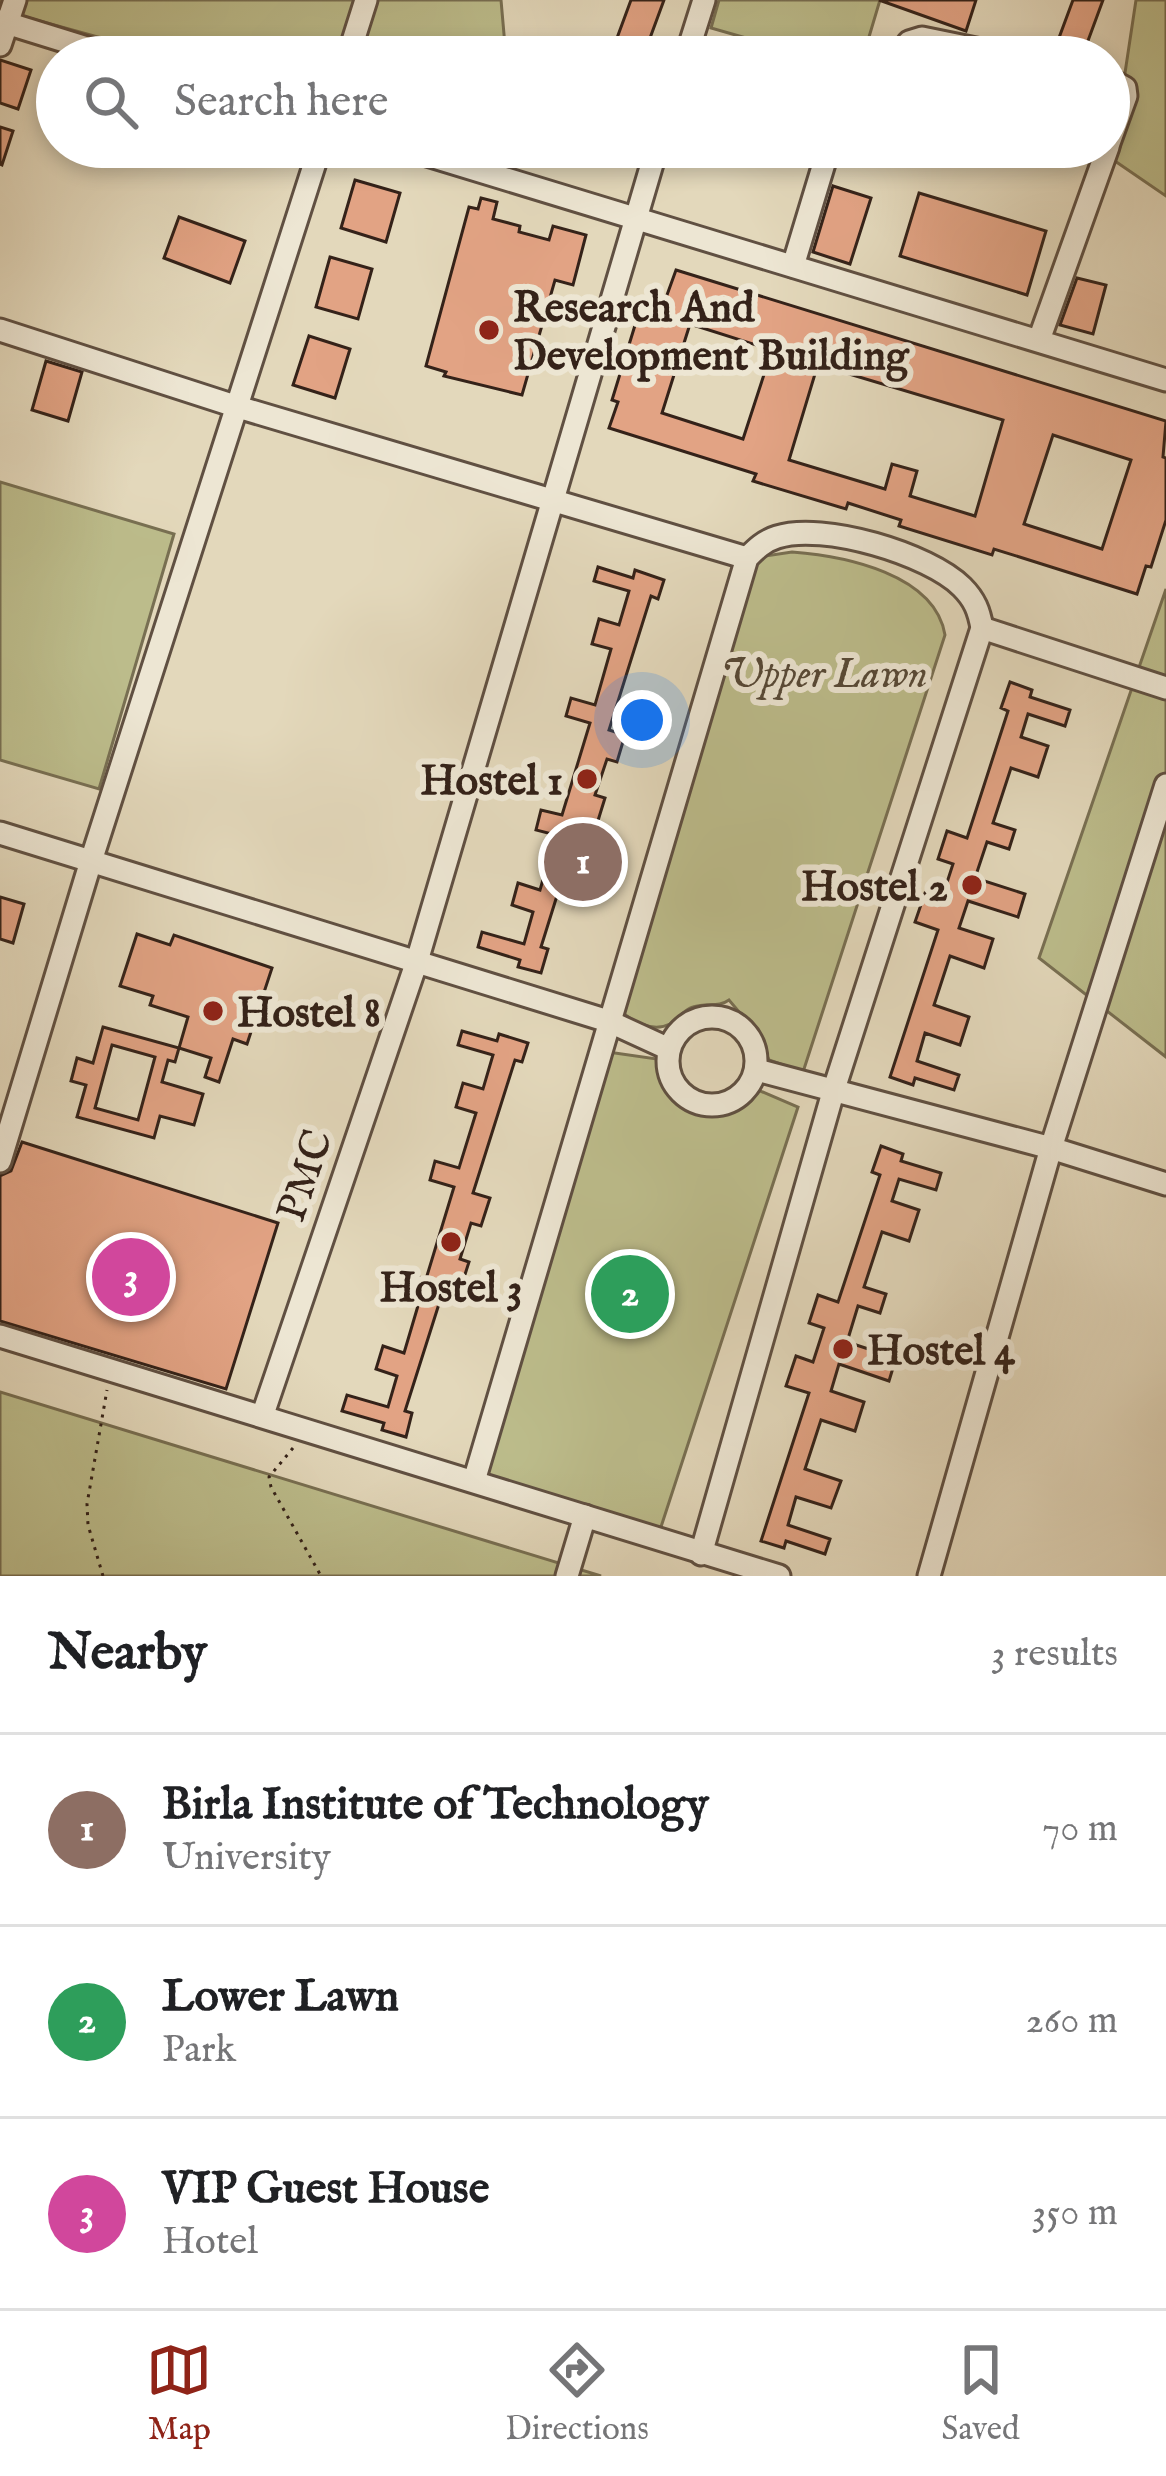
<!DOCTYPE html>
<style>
:root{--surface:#fff;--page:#f6f6f6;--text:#202124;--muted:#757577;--line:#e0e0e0;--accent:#8f2418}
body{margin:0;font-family:"IM FELL English",serif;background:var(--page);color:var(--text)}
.you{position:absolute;left:642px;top:720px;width:42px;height:42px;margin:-30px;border:9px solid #fff;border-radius:50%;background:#1a73e8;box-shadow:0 0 0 18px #1a73e833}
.badge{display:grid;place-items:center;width:78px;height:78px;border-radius:50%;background:var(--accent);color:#fff;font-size:39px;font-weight:700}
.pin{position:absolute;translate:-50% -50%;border:6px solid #fff;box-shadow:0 3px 12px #0006}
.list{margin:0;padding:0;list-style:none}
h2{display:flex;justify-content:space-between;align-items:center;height:156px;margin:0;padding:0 48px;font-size:51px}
h2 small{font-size:39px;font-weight:400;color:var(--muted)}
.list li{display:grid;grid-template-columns:78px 1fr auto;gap:36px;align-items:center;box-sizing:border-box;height:192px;padding:0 48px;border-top:3px solid var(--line)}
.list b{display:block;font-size:45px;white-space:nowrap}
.list p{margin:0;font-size:39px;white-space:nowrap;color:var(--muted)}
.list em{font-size:39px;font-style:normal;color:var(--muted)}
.icon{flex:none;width:66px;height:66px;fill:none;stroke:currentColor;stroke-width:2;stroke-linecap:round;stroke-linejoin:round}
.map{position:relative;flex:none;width:1166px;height:1576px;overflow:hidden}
.search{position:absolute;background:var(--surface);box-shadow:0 6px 18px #0003;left:36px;right:36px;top:36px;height:132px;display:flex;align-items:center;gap:30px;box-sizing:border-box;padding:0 42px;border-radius:66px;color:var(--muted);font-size:45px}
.sheet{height:732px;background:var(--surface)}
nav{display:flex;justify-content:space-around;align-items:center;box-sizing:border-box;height:168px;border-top:3px solid var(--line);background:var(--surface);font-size:33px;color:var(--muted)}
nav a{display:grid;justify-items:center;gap:6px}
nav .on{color:var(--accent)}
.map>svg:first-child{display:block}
.green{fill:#bcbc8b;stroke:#786f52;stroke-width:3}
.building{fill:#e2a384;stroke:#342219;stroke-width:3;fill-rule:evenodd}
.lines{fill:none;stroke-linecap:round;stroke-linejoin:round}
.minor-casing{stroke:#605042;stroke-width:27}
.path{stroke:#342219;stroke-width:3;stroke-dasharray:3 6;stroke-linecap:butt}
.minor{stroke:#ede6d3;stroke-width:21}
.poi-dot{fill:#8f2418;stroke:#ede6d3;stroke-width:4.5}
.labels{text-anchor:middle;stroke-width:12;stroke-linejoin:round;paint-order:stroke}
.poi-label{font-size:42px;font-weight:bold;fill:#342219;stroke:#ede6d3;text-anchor:start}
.park-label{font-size:42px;font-style:italic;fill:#564836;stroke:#ede6d3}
.street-label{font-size:42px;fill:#342219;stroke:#ede6d3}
</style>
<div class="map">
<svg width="1166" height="1576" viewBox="0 0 1166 1576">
<rect width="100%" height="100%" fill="#e3d8bb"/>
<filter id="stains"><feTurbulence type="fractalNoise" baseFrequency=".00167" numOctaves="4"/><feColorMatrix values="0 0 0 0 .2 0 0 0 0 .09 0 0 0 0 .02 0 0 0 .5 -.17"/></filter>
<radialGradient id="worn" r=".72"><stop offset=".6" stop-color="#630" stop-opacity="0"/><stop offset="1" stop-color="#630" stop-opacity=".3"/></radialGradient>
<g class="green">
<polygon points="0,0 501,0 506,57 170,57 0,10"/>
<polygon points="719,0 880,0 863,57 813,57 711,28"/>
<polygon points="1136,0 1166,0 1166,196 1112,159"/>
<polygon points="0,482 174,534 99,789 0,760"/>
<path d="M792,552C845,556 935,574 945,635L803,1072L769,1060L756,1032L729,1000C718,1008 707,1002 693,1007C683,1010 679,1019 670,1024C652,1033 630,1021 618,1008L758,557Z"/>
<polygon points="1166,589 1166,1057 1039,958"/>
<path d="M601,1051L657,1059C671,1120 713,1126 758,1090L798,1107L659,1533L465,1474Z"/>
<polygon points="0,1392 601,1576 0,1576"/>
</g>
<g class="building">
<polygon points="631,0 664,0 643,57 610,57"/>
<polygon points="879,0 976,0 966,31"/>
<polygon points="1073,0 1103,0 1082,57 1060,57 1053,54"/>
<polygon points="0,60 31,70 18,109 0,103"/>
<polygon points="0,127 13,131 2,165 0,164"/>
<polygon points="355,180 400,193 386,242 341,228"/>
<polygon points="833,186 871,198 850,264 813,252"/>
<polygon points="919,193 1046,231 1027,295 900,256"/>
<polygon points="481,198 497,202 493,219 520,226 519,232 549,240 553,226 586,235 573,285 555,280 522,395 444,376 446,372 426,366 469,207 478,209"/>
<polygon points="179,217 245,241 230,283 164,258"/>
<polygon points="330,257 372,269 358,319 316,307"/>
<path d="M676,270L1166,421L1163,457L1166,458V520L1151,567L1146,566L1137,594L994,549L992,555L899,526L901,520L848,503L846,509L753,481L756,474L609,428L618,402L612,400L640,309L648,312L651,302L663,306ZM690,324L772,350L743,439L662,413ZM824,344L845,350L839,371L1003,420L975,516L910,496L917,471L892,464L885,489L789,460ZM1053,435L1131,460L1102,549L1024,524Z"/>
<polygon points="1077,278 1106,285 1093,334 1060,325"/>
<polygon points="309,336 350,349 335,398 293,385"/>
<polygon points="46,361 82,372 68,421 32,410"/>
<polygon points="598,567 633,578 635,570 664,580 658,599 651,596 609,730 625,735 617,762 607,759 595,795 605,798 596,827 580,822 541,947 548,949 541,973 518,967 520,960 478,947 482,932 524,944 533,912 512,905 518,883 540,890 556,835 536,830 541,810 562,815 590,723 566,716 571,698 595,705 611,649 592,644 599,619 619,625 629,591 594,581"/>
<polygon points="1010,682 1032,690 1030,697 1070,710 1065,726 1028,714 1021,737 1048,746 1038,777 1011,768 993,823 1015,830 1009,849 987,842 975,878 1025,894 1018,917 968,901 959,928 993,939 984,968 950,956 934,1005 969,1017 960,1045 925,1033 917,1061 959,1075 954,1090 915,1078 913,1085 890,1077 938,930 915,922 925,893 942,898 953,864 938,859 947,831 967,838 1008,711 1001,708"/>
<polygon points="0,897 24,904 13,943 0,939"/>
<polygon points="137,934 170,945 174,935 272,968 247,1044 233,1039 219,1082 205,1077 211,1058 179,1048 188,1017 150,1005 153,996 120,986"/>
<path d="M103,1027L179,1048L175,1062L168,1060L162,1082L203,1094L194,1125L160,1116L154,1138L77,1117L86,1085L71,1081L77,1058L93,1063ZM112,1045L155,1057L138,1120L95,1108Z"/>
<polygon points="462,1031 497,1041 499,1034 528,1043 522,1062 515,1060 473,1193 490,1198 481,1226 471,1223 460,1259 469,1262 460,1290 445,1285 405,1411 412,1413 406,1437 382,1430 384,1423 342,1411 347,1395 388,1407 397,1376 376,1369 383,1346 404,1353 420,1299 400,1294 405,1273 426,1279 454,1187 430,1180 435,1161 459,1168 476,1113 456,1107 463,1083 483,1089 493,1055 458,1045"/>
<polygon points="22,1142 278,1223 226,1389 0,1321 0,1176 11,1171"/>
<polygon points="881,1146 903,1154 901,1161 941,1173 936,1190 899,1179 892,1201 919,1210 909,1241 882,1232 864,1287 886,1294 880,1313 858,1306 847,1342 896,1358 889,1381 839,1364 831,1391 864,1402 855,1431 821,1420 805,1469 841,1481 831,1508 796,1497 788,1525 830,1539 825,1554 786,1541 784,1548 761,1541 809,1393 786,1386 796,1356 813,1362 824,1328 809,1323 818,1295 838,1302 880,1175 872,1172"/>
</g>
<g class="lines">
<defs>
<g id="minor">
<polyline points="0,21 116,57"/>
<polyline points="0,45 15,0"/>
<polyline points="348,57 366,0"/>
<polyline points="686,57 704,0"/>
<polyline points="898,57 909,42 922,38 1015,57"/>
<polyline points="1109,79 1125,88 1126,96 1109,143"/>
<polyline points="401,147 1166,380"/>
<polyline points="793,266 829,147"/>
<polyline points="0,330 238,407 747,558"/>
<polyline points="1039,340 1108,147"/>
<polyline points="982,628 1166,688"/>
<polyline points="0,833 608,1021 669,1049"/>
<circle cx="712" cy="1061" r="44"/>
<polyline points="757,1070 1051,1148 1166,1184"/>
<polyline points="0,1161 91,861 320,147"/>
<polyline points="0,1336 779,1576"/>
<polyline points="263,1414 417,961 657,147"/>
<path d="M474,1481L747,558C756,549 764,541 777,537C823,522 929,554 962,587C975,600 979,611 982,628L834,1089L701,1554"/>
<polyline points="567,1576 585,1516"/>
<polyline points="929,1576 1051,1148 1166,785"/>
</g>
</defs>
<use href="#minor" class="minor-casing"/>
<g class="path">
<polyline points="293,1448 269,1477 271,1487 321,1576"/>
<polyline points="103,1576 88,1525 87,1504 107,1390"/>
</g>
<use href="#minor" class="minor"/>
</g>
<g class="poi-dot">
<circle cx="489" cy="330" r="12"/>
<circle cx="587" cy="779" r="12"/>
<circle cx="972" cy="885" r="12"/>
<circle cx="213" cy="1011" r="12"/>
<circle cx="451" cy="1242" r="12"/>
<circle cx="843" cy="1349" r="12"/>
</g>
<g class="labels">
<g class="poi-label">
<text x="513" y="321">Research And<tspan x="513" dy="48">Development Building</tspan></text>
<text x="563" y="794" text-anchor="end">Hostel 1</text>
<text x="948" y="900" text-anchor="end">Hostel 2</text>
<text x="237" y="1026">Hostel 8</text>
<text x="451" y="1301" text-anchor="middle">Hostel 3</text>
<text x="867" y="1364">Hostel 4</text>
</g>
<g class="park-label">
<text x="824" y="687">Upper Lawn</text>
</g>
<g class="street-label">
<text transform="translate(303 1175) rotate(-71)" y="15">PMC</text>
</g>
</g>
<rect width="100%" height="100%" filter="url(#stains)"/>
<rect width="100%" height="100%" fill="url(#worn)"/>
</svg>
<div class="you"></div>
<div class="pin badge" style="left:583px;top:862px;background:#8d6e63">1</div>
<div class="pin badge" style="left:630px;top:1294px;background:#2e9e5b">2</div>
<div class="pin badge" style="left:131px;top:1277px;background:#d1479c">3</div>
<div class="search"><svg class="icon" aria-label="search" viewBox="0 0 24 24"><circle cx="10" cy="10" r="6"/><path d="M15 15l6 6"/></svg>Search here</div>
</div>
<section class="sheet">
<h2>Nearby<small>3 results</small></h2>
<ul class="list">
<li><span class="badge" style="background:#8d6e63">1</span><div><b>Birla Institute of Technology</b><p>University</p></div><em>70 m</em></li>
<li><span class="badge" style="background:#2e9e5b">2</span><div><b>Lower Lawn</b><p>Park</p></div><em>260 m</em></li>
<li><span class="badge" style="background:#d1479c">3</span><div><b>VIP Guest House</b><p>Hotel</p></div><em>350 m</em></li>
</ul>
</section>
<nav>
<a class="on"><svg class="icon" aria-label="map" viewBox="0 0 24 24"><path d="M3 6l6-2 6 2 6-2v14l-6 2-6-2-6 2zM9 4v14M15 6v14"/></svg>Map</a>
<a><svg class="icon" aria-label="directions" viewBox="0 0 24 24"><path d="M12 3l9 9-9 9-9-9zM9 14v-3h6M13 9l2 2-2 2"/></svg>Directions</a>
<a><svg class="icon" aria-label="saved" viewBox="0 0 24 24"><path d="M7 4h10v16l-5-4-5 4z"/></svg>Saved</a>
</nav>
